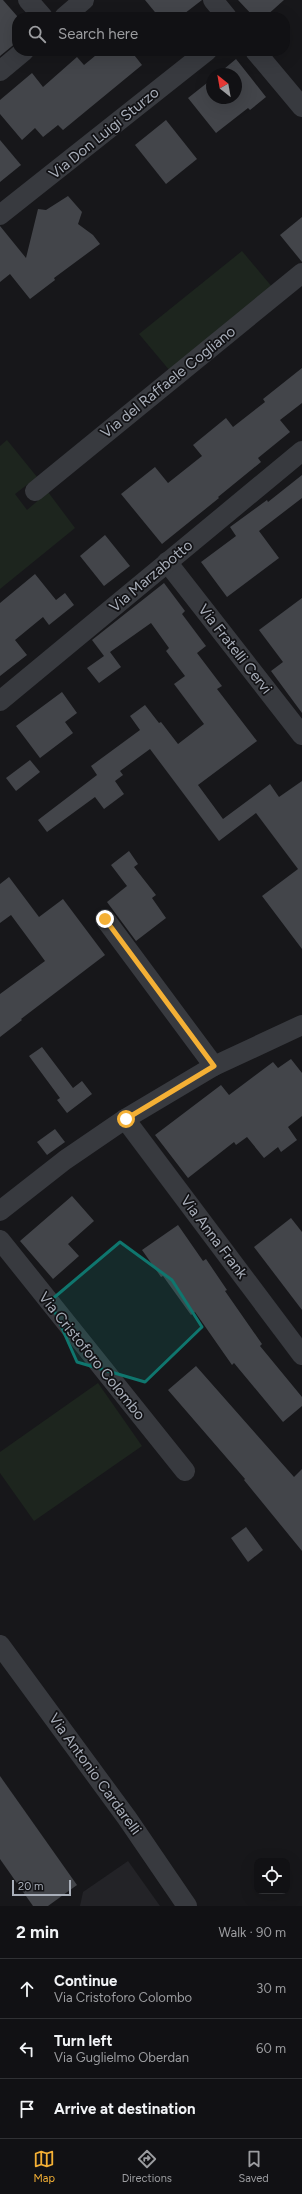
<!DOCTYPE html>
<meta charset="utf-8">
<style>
:root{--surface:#111114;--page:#1a1a1d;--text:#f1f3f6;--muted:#9c9da0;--line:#303134;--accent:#f4b035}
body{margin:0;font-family:Figtree,sans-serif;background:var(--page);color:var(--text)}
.controls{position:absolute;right:12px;bottom:12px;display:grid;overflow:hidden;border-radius:8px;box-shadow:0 4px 16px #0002}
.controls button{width:36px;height:36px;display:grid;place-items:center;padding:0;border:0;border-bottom:1px solid var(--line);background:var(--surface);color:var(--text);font:20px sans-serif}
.compass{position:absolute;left:206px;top:68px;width:36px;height:36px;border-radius:50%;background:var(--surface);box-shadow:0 4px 16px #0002;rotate:329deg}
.scale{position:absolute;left:12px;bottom:10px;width:59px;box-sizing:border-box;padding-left:4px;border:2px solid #a9afba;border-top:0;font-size:11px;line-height:14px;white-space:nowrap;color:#a9afba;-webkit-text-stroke:3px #121215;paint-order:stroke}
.stop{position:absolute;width:12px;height:12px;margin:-9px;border:3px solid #f4b035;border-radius:50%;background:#fff}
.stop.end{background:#f4b035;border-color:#fff;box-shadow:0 1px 4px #0008}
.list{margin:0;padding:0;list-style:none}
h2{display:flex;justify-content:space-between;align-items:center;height:52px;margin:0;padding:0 16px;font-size:17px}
h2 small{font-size:13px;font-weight:400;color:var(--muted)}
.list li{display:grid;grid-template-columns:26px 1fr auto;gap:12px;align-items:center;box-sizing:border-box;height:60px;padding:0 16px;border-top:1px solid var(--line)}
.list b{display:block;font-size:15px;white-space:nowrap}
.list p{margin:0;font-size:13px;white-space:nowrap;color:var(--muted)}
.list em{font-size:13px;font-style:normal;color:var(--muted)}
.icon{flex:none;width:22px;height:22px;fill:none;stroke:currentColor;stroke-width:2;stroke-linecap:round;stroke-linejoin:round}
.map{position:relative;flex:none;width:302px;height:1906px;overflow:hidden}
.search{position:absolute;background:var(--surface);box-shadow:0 4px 16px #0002;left:12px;right:12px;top:12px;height:44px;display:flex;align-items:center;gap:10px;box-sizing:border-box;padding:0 14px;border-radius:16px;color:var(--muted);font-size:15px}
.sheet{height:232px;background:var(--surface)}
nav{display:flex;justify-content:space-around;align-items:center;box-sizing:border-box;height:56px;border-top:1px solid var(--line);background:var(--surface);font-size:11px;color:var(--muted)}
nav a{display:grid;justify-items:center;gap:2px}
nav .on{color:var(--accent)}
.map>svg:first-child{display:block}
.built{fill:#232327}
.green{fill:#1d251e}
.building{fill:#43454a}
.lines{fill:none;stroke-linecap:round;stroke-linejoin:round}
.minor{stroke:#383a3f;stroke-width:20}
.route{stroke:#f4b035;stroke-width:5}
.marked{fill:#0f766e;fill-opacity:0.2;stroke:#0f766e;stroke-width:3;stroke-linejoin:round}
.labels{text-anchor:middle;stroke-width:3.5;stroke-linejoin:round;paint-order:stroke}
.street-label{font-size:15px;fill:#a9afba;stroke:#121215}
</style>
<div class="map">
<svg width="302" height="1906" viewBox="0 0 302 1906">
<rect width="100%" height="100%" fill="#17171a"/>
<polygon class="built" points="128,1861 160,1906 80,1906 83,1892"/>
<g class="green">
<polygon points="242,251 273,288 170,371 139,334"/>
<polygon points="7,440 37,477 15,494 27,510 48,492 75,528 0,589 0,446"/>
<polygon points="98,1383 142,1446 34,1521 0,1473 0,1452"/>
</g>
<g class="building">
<polygon points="0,0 3,0 17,16 17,42 0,56"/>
<polygon points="145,0 202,0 180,17 159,17"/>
<polygon points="238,0 284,0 265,17 254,17"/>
<polygon points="101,51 131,51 142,65 63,130 58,125 43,137 35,128 22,140 0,114 0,100 32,73 43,87 77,57 84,65"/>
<polygon points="236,59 266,97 250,110 248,108 216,133 188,98 212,79 212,98 236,98 236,74 218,74"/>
<polygon points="166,120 197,159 166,184 135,145"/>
<polygon points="0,140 21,165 0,182"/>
<polygon points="68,196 82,212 78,224 93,235 100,244 54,278 55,280 30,299 10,274 0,282 0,226 26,258 38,209 46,210"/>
<polygon points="302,217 302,262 280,235"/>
<polygon points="302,368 302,403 280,420 290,432 258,458 261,462 218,497 219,498 162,544 121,494 155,467 168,483 202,456 193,445 226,418 233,427 265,402 263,399"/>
<polygon points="302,475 302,498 259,531 279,558 227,597 201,562 236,536 230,527 267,500 268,502"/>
<polygon points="105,535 130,566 104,586 80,556"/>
<polygon points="35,574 56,600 65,593 74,605 49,625 43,617 15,640 27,655 0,676 0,603"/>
<polygon points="164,583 185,611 182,614 206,646 197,653 222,686 217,689 257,741 198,785 223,819 270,784 279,797 302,781 302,949 262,896 298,869 256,813 219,841 150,749 120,771 123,775 115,781 124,794 104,809 95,797 47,832 38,820 97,775 91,766 140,730 130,716 145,705 159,723 161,722 178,744 204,724 174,684 185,676 166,651 169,648 151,623 110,652 121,667 99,683 87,668 104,656 92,640"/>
<polygon points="302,598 302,713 271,671 283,662 259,630"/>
<polygon points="62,692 77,713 65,722 73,733 40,758 16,726"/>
<polygon points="30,760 40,772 16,791 6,778"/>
<polygon points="129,851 138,864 134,867 156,895 152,898 166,918 136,941 107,902 127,886 111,865"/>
<polygon points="9,877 39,917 63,899 105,955 21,1019 22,1020 0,1037 0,994 45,961 11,915 0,923 0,884"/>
<polygon points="42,1047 73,1088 82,1081 92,1094 67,1113 57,1100 60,1098 29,1056"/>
<polygon points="291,1059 302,1073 302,1116 288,1127 297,1140 281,1152 278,1147 264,1158 247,1137 236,1145 234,1142 188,1178 155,1135 221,1085 229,1095 273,1062 278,1068"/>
<polygon points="55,1129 65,1142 47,1155 37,1142"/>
<polygon points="72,1196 94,1221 68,1244 79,1256 53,1279 20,1241"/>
<polygon points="291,1218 302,1232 302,1310 254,1247"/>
<polygon points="178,1225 203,1261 206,1259 227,1290 225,1291 262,1344 260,1346 302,1397 302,1406 283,1422 234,1363 232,1365 195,1312 191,1315 163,1276 161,1277 142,1250"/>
<polygon points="196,1366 294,1477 302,1469 302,1551 244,1480 245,1479 168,1390"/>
<polygon points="246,1527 263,1550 248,1562 231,1538"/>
<polygon points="0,1776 77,1885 48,1906 33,1906 0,1859"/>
</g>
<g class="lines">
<g class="minor">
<polyline points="28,0 43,17"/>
<polyline points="213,0 227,17"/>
<polyline points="64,17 84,0"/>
<polyline points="255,51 302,107"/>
<polyline points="0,71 24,51"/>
<polyline points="0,215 207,51"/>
<polyline points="35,491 302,273"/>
<polyline points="167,562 302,735"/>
<polyline points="0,701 302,451"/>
<polyline points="105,919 214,1066"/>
<polyline points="125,1119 302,1355"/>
<polyline points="0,1211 65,1160 125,1119 214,1066 302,1025"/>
<polyline points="0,1240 185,1471"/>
<polyline points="0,1645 127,1818 187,1906"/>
</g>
</g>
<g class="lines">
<polyline class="route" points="105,919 214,1066 126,1119"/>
</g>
<path class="marked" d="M120,1242L172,1280L202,1327L145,1382L77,1362L50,1301Z"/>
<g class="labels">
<g class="street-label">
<text transform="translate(104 133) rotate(-39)" y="5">Via Don Luigi Sturzo</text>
<text transform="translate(168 382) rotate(-39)" y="5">Via del Raffaele Cogliano</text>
<text transform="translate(151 576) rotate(-40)" y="5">Via Marzabotto</text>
<text transform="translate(235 649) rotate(52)" y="5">Via Fratelli Cervi</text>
<text transform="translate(214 1237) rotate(53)" y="5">Via Anna Frank</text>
<text transform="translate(92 1356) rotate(51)" y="5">Via Cristoforo Colombo</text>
<text transform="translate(95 1774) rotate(54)" y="5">Via Antonio Cardarelli</text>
</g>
</g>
</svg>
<div class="controls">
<button><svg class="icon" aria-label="locate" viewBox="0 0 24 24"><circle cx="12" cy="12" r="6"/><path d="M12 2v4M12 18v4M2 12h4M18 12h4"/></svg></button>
</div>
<svg class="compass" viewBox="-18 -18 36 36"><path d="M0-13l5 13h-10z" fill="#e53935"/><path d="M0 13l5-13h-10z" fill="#9c9da0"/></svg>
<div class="scale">20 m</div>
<div class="stop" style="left:126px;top:1119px"></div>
<div class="stop end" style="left:105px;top:919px"></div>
<div class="search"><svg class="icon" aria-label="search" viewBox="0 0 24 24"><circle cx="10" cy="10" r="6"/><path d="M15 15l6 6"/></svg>Search here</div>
</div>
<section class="sheet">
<h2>2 min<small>Walk · 90 m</small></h2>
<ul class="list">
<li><svg class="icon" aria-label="ahead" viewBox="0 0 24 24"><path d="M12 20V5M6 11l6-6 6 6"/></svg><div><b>Continue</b><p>Via Cristoforo Colombo</p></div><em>30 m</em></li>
<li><svg class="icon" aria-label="left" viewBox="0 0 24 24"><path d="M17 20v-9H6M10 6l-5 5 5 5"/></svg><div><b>Turn left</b><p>Via Guglielmo Oberdan</p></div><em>60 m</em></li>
<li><svg class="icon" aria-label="arrive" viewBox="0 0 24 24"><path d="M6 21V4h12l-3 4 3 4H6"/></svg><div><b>Arrive at destination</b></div></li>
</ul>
</section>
<nav>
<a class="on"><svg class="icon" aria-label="map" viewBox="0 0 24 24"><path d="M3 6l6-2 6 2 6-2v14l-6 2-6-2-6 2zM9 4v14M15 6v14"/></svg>Map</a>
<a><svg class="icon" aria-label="directions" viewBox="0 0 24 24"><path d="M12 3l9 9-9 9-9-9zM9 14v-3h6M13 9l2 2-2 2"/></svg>Directions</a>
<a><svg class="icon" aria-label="saved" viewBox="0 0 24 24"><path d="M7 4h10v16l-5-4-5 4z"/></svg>Saved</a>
</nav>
